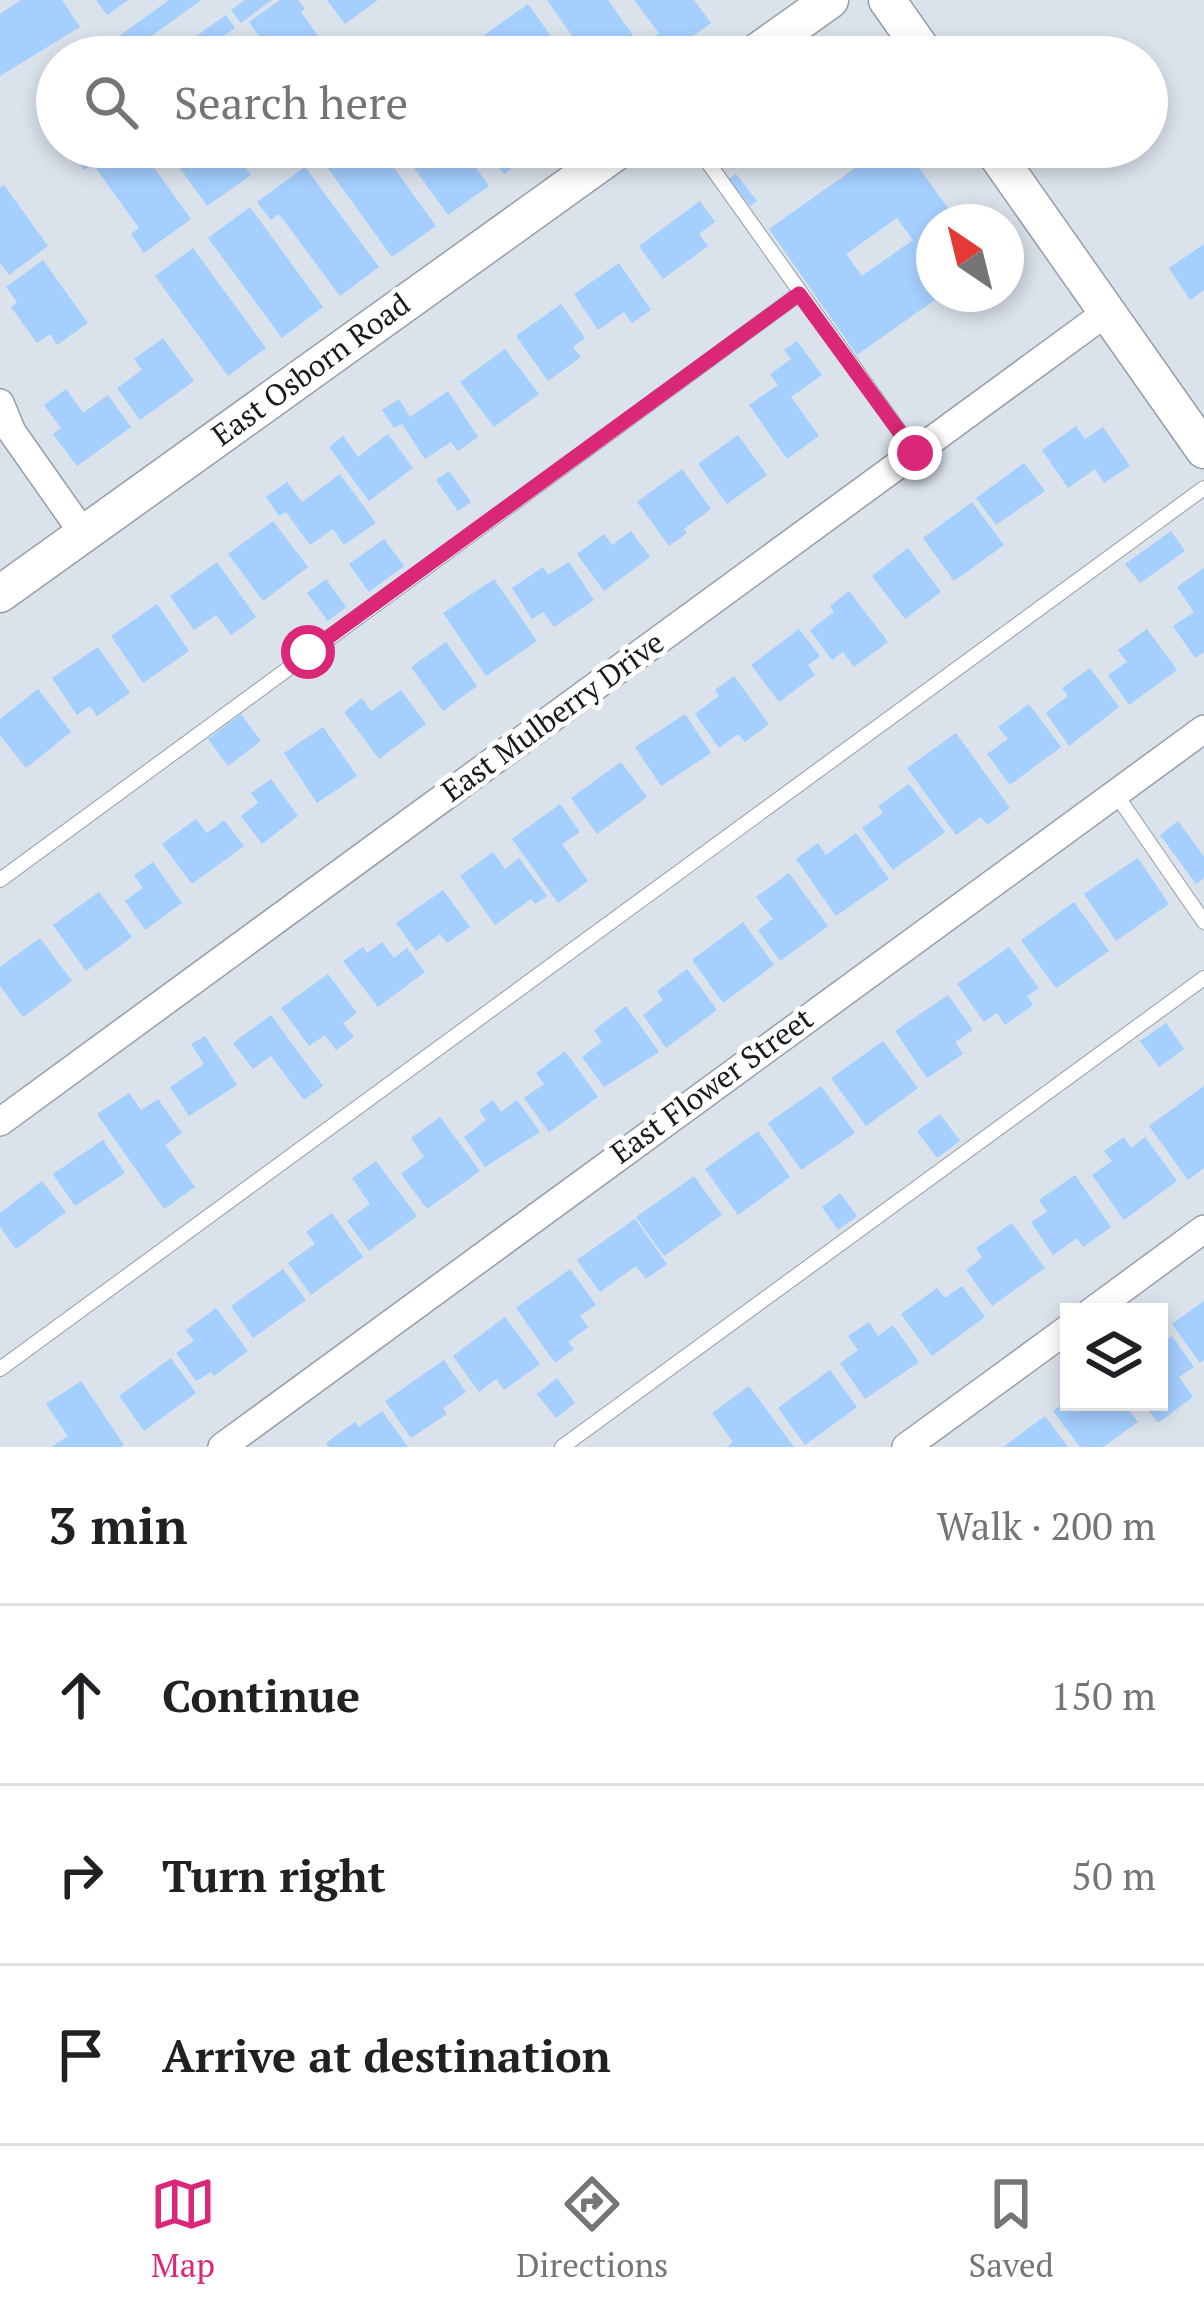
<!DOCTYPE html>
<meta charset="utf-8">
<style>
:root{--surface:#fff;--page:#f2f2f2;--text:#202124;--muted:#757577;--line:#e0e0e0;--accent:#db2777}
body{margin:0;font-family:"PT Serif",serif;background:var(--page);color:var(--text)}
.controls{position:absolute;right:36px;bottom:36px;display:grid;overflow:hidden;border-radius:0px;box-shadow:0 6px 18px #0003}
.controls button{width:108px;height:108px;display:grid;place-items:center;padding:0;border:0;border-bottom:3px solid var(--line);background:var(--surface);color:var(--text);font:60px sans-serif}
.compass{position:absolute;left:916px;top:204px;width:108px;height:108px;border-radius:50%;background:var(--surface);box-shadow:0 6px 18px #0003;rotate:325deg}
.stop{position:absolute;width:36px;height:36px;margin:-27px;border:9px solid #db2777;border-radius:50%;background:#fff}
.stop.end{background:#db2777;border-color:#fff;box-shadow:0 3px 12px #0008}
.list{margin:0;padding:0;list-style:none}
h2{display:flex;justify-content:space-between;align-items:center;height:156px;margin:0;padding:0 48px;font-size:51px}
h2 small{font-size:39px;font-weight:400;color:var(--muted)}
.list li{display:grid;grid-template-columns:78px 1fr auto;gap:36px;align-items:center;box-sizing:border-box;height:180px;padding:0 48px;border-top:3px solid var(--line)}
.list b{display:block;font-size:45px;white-space:nowrap}
.list em{font-size:39px;font-style:normal;color:var(--muted)}
.icon{flex:none;width:66px;height:66px;fill:none;stroke:currentColor;stroke-width:2;stroke-linecap:round;stroke-linejoin:round}
.map{position:relative;flex:none;width:1204px;height:1447px;overflow:hidden}
.search{position:absolute;background:var(--surface);box-shadow:0 6px 18px #0003;left:36px;right:36px;top:36px;height:132px;display:flex;align-items:center;gap:30px;box-sizing:border-box;padding:0 42px;border-radius:66px;color:var(--muted);font-size:45px}
.sheet{height:696px;background:var(--surface)}
nav{display:flex;justify-content:space-around;align-items:center;box-sizing:border-box;height:168px;border-top:3px solid var(--line);background:var(--surface);font-size:33px;color:var(--muted)}
nav a{display:grid;justify-items:center;gap:6px}
nav .on{color:var(--accent)}
.map>svg:first-child{display:block}
.building{fill:#a5cfff;fill-rule:evenodd}
.lines{fill:none;stroke-linecap:round;stroke-linejoin:round}
.lane-casing{stroke:#969da6;stroke-width:16}
.street-casing{stroke:#969da6;stroke-width:30}
.secondary-casing{stroke:#969da6;stroke-width:39}
.lane{stroke:#fff;stroke-width:14}
.street{stroke:#fff;stroke-width:27}
.secondary{stroke:#fff;stroke-width:36}
.route{stroke:#db2777;stroke-width:15}
.labels{text-anchor:middle;stroke-width:10;stroke-linejoin:round;paint-order:stroke}
.street-label{font-size:30px;fill:#181b1e;stroke:#fff}
</style>
<div class="map">
<svg width="1204" height="1447" viewBox="0 0 1204 1447">
<rect width="100%" height="100%" fill="#dae2ec"/>
<g class="building">
<polygon points="21,0 62,0 80,27 0,76 0,14"/>
<polygon points="96,0 128,0 107,15"/>
<polygon points="169,0 201,0 123,57 90,57"/>
<polygon points="245,0 272,0 241,23 231,10"/>
<polygon points="280,0 298,0 305,9 301,12 333,57 274,57 249,22"/>
<polygon points="327,0 378,0 345,24"/>
<polygon points="547,0 608,0 648,57 587,57"/>
<polygon points="634,0 694,0 711,23 664,57 651,39 659,33"/>
<polygon points="528,4 566,57 507,57 502,50 492,57 479,39"/>
<polygon points="226,15 235,28 194,57 177,57 174,52"/>
<polygon points="232,35 247,57 201,57"/>
<polygon points="78,147 139,147 191,219 144,253 131,234 139,228 93,164 84,170 71,152"/>
<polygon points="165,147 231,147 251,175 207,206"/>
<polygon points="255,147 289,147 266,163"/>
<polygon points="331,147 379,147 436,226 392,257 319,156"/>
<polygon points="399,147 461,147 489,186 448,215"/>
<polygon points="483,147 541,147 504,174"/>
<path d="M885,147H904L958,222H934V294H943L857,355L769,229ZM897,218L913,240L862,276L846,254Z"/>
<polygon points="305,167 379,267 340,296 279,214 271,220 257,202"/>
<polygon points="736,174 757,201 750,206 729,179"/>
<polygon points="4,185 48,246 9,275 0,263 0,188"/>
<polygon points="700,201 715,222 699,234 708,246 663,279 639,246"/>
<polygon points="250,207 323,307 282,338 208,238"/>
<polygon points="1204,244 1204,290 1190,300 1169,268"/>
<polygon points="193,248 266,348 228,376 155,276"/>
<polygon points="43,260 88,323 57,345 50,334 37,343 11,307 17,302 6,287"/>
<polygon points="619,263 651,310 632,323 624,312 598,330 574,294"/>
<polygon points="561,304 585,338 573,347 581,357 548,381 516,336"/>
<polygon points="163,338 194,381 140,420 117,388 142,370 134,359"/>
<polygon points="797,341 822,375 791,397 819,436 787,459 749,405 778,385 770,374 791,359 784,350"/>
<polygon points="505,349 539,394 494,427 460,382"/>
<polygon points="66,389 83,413 108,395 131,427 77,466 53,434 61,428 44,405"/>
<polygon points="448,391 478,437 458,451 451,442 425,459 402,424 394,428 382,410 399,399 410,417"/>
<polygon points="1076,426 1085,439 1103,427 1130,466 1104,483 1095,469 1068,488 1042,450"/>
<polygon points="388,434 413,468 369,501 329,447 343,436 358,457"/>
<polygon points="738,435 767,475 727,504 698,464"/>
<polygon points="1024,463 1045,491 996,525 976,498"/>
<polygon points="682,469 711,509 684,529 687,533 669,546 637,502"/>
<polygon points="449,471 471,502 458,511 436,480"/>
<polygon points="340,474 376,523 344,545 333,529 310,545 286,512 279,516 266,497 287,482 302,502"/>
<polygon points="972,502 1004,545 954,581 923,538"/>
<polygon points="273,521 308,567 263,601 228,554"/>
<polygon points="631,531 650,557 604,591 577,554 604,534 612,545"/>
<polygon points="1171,531 1185,551 1140,583 1125,564"/>
<polygon points="384,539 404,566 369,592 349,564"/>
<polygon points="908,548 941,592 905,619 872,576"/>
<polygon points="217,562 256,617 231,635 216,615 194,630 170,596"/>
<polygon points="569,562 594,600 554,627 543,612 532,619 512,588 543,567 548,575"/>
<polygon points="1204,568 1204,652 1195,658 1173,626 1194,612 1177,587"/>
<polygon points="326,579 346,607 328,621 307,593"/>
<polygon points="494,579 537,641 486,676 443,613"/>
<polygon points="849,591 888,642 854,667 843,652 832,660 810,630 834,612 830,606"/>
<polygon points="157,604 189,651 143,683 111,636"/>
<polygon points="799,629 820,656 808,665 815,675 779,702 751,665"/>
<polygon points="1147,629 1177,670 1129,705 1108,675 1127,662 1118,650"/>
<polygon points="446,642 477,686 443,711 411,667"/>
<polygon points="98,647 130,693 97,716 90,706 77,715 52,678"/>
<polygon points="1090,668 1119,707 1069,746 1046,713 1068,696 1062,688"/>
<polygon points="734,676 769,724 745,742 738,734 719,748 695,714 719,696 715,690"/>
<polygon points="38,689 71,732 26,768 0,735 0,719"/>
<polygon points="401,690 426,724 379,759 344,712 362,698 371,711"/>
<polygon points="1029,704 1061,747 1010,785 987,754 1008,739 998,727"/>
<polygon points="241,714 261,741 228,766 208,739"/>
<polygon points="685,714 711,753 661,786 635,747"/>
<polygon points="323,727 357,776 317,803 284,753"/>
<polygon points="956,733 1010,808 987,825 981,817 956,835 907,768"/>
<polygon points="621,762 647,797 597,834 571,798"/>
<polygon points="271,779 298,816 262,844 241,816 258,803 251,793"/>
<polygon points="909,784 945,832 893,870 862,828 883,813 878,806"/>
<polygon points="560,804 580,832 562,844 588,881 558,903 512,839"/>
<polygon points="196,819 207,833 224,820 244,846 192,884 162,844"/>
<polygon points="1178,821 1204,857 1204,878 1196,884 1160,835"/>
<polygon points="856,833 889,879 836,916 796,859 818,843 826,855"/>
<polygon points="493,852 505,869 519,858 547,896 535,904 531,899 495,925 460,876"/>
<polygon points="1138,858 1169,904 1116,941 1084,894"/>
<polygon points="153,862 182,903 145,930 125,901 143,888 134,875"/>
<polygon points="789,873 828,926 780,961 758,930 773,919 756,897"/>
<polygon points="443,890 470,927 447,943 440,934 416,951 396,923"/>
<polygon points="99,892 132,937 86,971 53,925"/>
<polygon points="1074,902 1109,951 1056,988 1021,940"/>
<polygon points="743,922 774,965 723,1003 692,960"/>
<polygon points="40,938 72,981 23,1017 0,986 0,967"/>
<polygon points="382,942 394,958 407,948 425,972 378,1007 343,961 363,947 367,953"/>
<polygon points="1009,947 1039,988 1027,996 1033,1005 1005,1025 997,1013 984,1022 957,984"/>
<polygon points="687,969 717,1010 666,1048 643,1015 663,1000 657,991"/>
<polygon points="328,974 357,1013 343,1023 354,1037 336,1050 325,1035 309,1046 281,1008"/>
<polygon points="948,995 973,1030 955,1042 963,1054 927,1078 895,1031"/>
<polygon points="626,1006 659,1052 604,1087 582,1057 602,1042 594,1030"/>
<polygon points="271,1015 323,1086 304,1100 271,1056 253,1069 233,1043"/>
<polygon points="1166,1023 1184,1049 1159,1067 1140,1041"/>
<polygon points="205,1036 237,1085 189,1116 170,1087 204,1064 191,1044"/>
<polygon points="883,1041 918,1088 866,1126 831,1078"/>
<polygon points="565,1051 598,1097 549,1132 524,1098 544,1084 536,1073"/>
<polygon points="821,1086 855,1133 801,1170 768,1123"/>
<polygon points="1204,1086 1204,1168 1188,1180 1149,1126"/>
<polygon points="129,1093 141,1110 158,1099 182,1133 165,1145 195,1187 164,1209 97,1114"/>
<polygon points="493,1100 501,1112 517,1100 540,1132 485,1167 464,1137 486,1120 479,1110"/>
<polygon points="940,1114 960,1141 937,1158 917,1131"/>
<polygon points="440,1117 480,1171 427,1209 401,1174 424,1157 411,1138"/>
<polygon points="758,1131 790,1177 738,1215 705,1169"/>
<polygon points="1124,1137 1131,1148 1145,1137 1177,1181 1124,1220 1092,1175 1112,1161 1104,1151"/>
<polygon points="103,1140 125,1173 75,1206 53,1174"/>
<polygon points="376,1161 417,1216 369,1251 347,1221 370,1204 352,1178"/>
<polygon points="1075,1175 1111,1227 1083,1247 1077,1238 1053,1255 1031,1222 1047,1212 1039,1200"/>
<polygon points="694,1176 722,1215 664,1256 636,1217"/>
<polygon points="42,1181 66,1212 16,1249 0,1227 0,1213"/>
<polygon points="840,1193 857,1216 838,1230 822,1207"/>
<polygon points="332,1213 363,1257 311,1295 288,1263 315,1244 306,1232"/>
<polygon points="635,1219 667,1264 646,1279 636,1266 600,1292 577,1260"/>
<polygon points="1012,1223 1045,1268 992,1306 966,1270 982,1258 976,1248"/>
<polygon points="283,1269 306,1300 253,1338 231,1306"/>
<polygon points="570,1269 596,1305 580,1316 588,1327 568,1342 574,1349 555,1363 516,1308"/>
<polygon points="962,1286 985,1317 932,1356 901,1314 937,1288 945,1298"/>
<polygon points="1204,1301 1204,1360 1200,1363 1172,1324"/>
<polygon points="216,1308 248,1351 214,1376 211,1372 196,1381 176,1353 194,1341 186,1330"/>
<polygon points="505,1317 540,1364 504,1390 496,1379 479,1392 453,1356"/>
<polygon points="869,1322 878,1336 893,1325 919,1362 865,1399 840,1363 858,1350 848,1336"/>
<polygon points="1172,1336 1194,1367 1179,1377 1193,1397 1158,1423 1142,1402 1159,1402 1159,1345"/>
<polygon points="171,1358 196,1393 144,1431 119,1396"/>
<polygon points="444,1360 466,1392 443,1408 447,1414 411,1438 385,1401"/>
<polygon points="830,1370 857,1407 805,1445 778,1408"/>
<polygon points="557,1378 575,1403 556,1418 537,1394"/>
<polygon points="81,1381 124,1445 121,1447 51,1447 68,1436 46,1404"/>
<polygon points="749,1386 794,1447 727,1447 733,1442 712,1413"/>
<polygon points="1069,1399 1123,1402 1138,1422 1103,1447 1080,1447 1053,1411"/>
<polygon points="382,1411 408,1447 329,1447 326,1443 355,1422 359,1427"/>
<polygon points="1045,1416 1068,1447 1003,1447"/>
</g>
<g class="lines">
<defs>
<g id="lane">
<polyline points="697,147 915,453"/>
<polyline points="1115,793 1204,922"/>
<polyline points="0,880 799,294"/>
<polyline points="0,1369 1204,488"/>
<polyline points="562,1447 1204,978"/>
</g>
<g id="street">
<polyline points="0,403 12,432 83,533"/>
<polyline points="0,1122 1107,312"/>
<polyline points="1091,1312 1204,1229"/>
<polyline points="222,1447 1204,729"/>
<polyline points="906,1447 1069,1328"/>
</g>
<g id="secondary">
<polyline points="887,0 927,57"/>
<polyline points="750,57 830,0"/>
<polyline points="991,147 1204,450"/>
<polyline points="0,594 623,147"/>
</g>
</defs>
<use href="#lane" class="lane-casing"/>
<use href="#street" class="street-casing"/>
<use href="#secondary" class="secondary-casing"/>
<use href="#lane" class="lane"/>
<use href="#street" class="street"/>
<use href="#secondary" class="secondary"/>
</g>
<g class="lines">
<polyline class="route" points="308,652 799,294 915,453"/>
</g>
<g class="labels">
<g class="street-label">
<text transform="translate(311 370) rotate(-36)" y="10">East Osborn Road</text>
<text transform="translate(553 717) rotate(-36)" y="10">East Mulberry Drive</text>
<text transform="translate(712 1086) rotate(-36)" y="10">East Flower Street</text>
</g>
</g>
</svg>
<div class="controls">
<button><svg class="icon" aria-label="layers" viewBox="0 0 24 24"><path d="M12 4l9 5-9 5-9-5zM3 14l9 5 9-5"/></svg></button>
</div>
<svg class="compass" viewBox="-18 -18 36 36"><path d="M0-13l5 13h-10z" fill="#e53935"/><path d="M0 13l5-13h-10z" fill="#757577"/></svg>
<div class="stop" style="left:308px;top:652px"></div>
<div class="stop end" style="left:915px;top:453px"></div>
<div class="search"><svg class="icon" aria-label="search" viewBox="0 0 24 24"><circle cx="10" cy="10" r="6"/><path d="M15 15l6 6"/></svg>Search here</div>
</div>
<section class="sheet">
<h2>3 min<small>Walk · 200 m</small></h2>
<ul class="list">
<li><svg class="icon" aria-label="ahead" viewBox="0 0 24 24"><path d="M12 20V5M6 11l6-6 6 6"/></svg><div><b>Continue</b></div><em>150 m</em></li>
<li><svg class="icon" aria-label="right" viewBox="0 0 24 24"><path d="M7 20v-9h11M14 6l5 5-5 5"/></svg><div><b>Turn right</b></div><em>50 m</em></li>
<li><svg class="icon" aria-label="arrive" viewBox="0 0 24 24"><path d="M6 21V4h12l-3 4 3 4H6"/></svg><div><b>Arrive at destination</b></div></li>
</ul>
</section>
<nav>
<a class="on"><svg class="icon" aria-label="map" viewBox="0 0 24 24"><path d="M3 6l6-2 6 2 6-2v14l-6 2-6-2-6 2zM9 4v14M15 6v14"/></svg>Map</a>
<a><svg class="icon" aria-label="directions" viewBox="0 0 24 24"><path d="M12 3l9 9-9 9-9-9zM9 14v-3h6M13 9l2 2-2 2"/></svg>Directions</a>
<a><svg class="icon" aria-label="saved" viewBox="0 0 24 24"><path d="M7 4h10v16l-5-4-5 4z"/></svg>Saved</a>
</nav>
